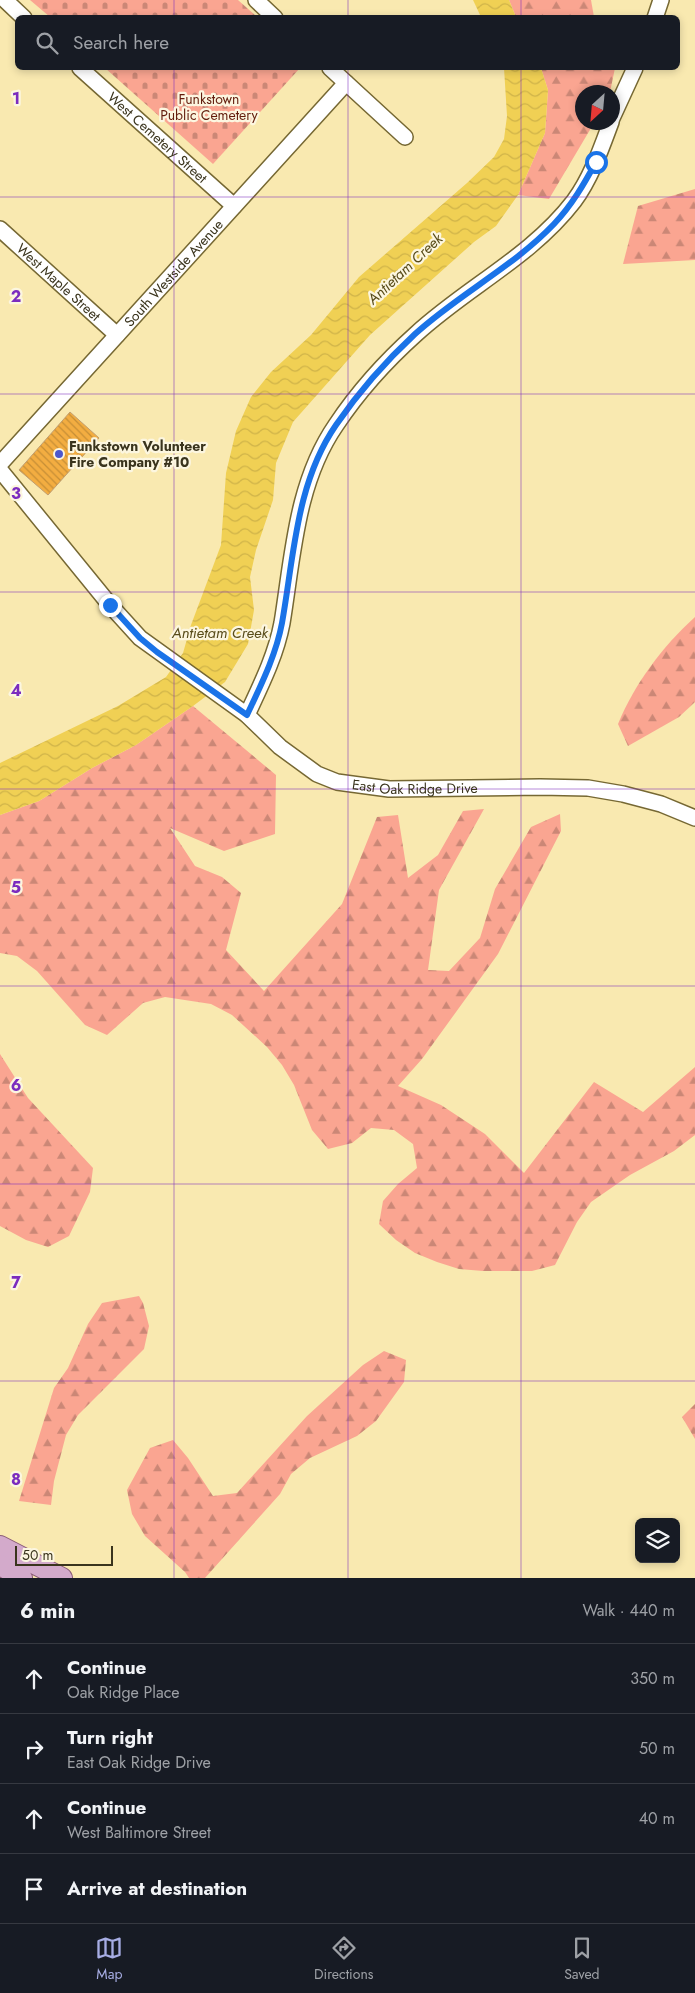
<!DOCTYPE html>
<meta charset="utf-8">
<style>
:root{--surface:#171b24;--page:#20242c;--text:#f1f3f6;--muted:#9ea1a6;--line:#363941;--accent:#a7ade4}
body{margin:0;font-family:Jost,sans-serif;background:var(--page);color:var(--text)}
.controls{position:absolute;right:15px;bottom:15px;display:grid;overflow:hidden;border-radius:8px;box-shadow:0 2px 8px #0003}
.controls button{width:45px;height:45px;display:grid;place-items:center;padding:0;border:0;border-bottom:1px solid var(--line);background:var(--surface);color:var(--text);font:25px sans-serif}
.compass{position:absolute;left:575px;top:85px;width:45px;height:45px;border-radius:50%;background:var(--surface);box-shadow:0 2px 8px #0003;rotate:206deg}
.scale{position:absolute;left:15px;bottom:12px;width:98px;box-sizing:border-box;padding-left:5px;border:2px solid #3a341d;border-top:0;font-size:14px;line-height:18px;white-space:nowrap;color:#3a341d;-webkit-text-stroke:4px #fcf6e0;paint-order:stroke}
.stop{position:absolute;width:15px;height:15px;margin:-11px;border:4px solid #1a73e8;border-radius:50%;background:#fff}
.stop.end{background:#1a73e8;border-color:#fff;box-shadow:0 1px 5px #0008}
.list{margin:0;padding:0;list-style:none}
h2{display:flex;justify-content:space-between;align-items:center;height:65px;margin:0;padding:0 20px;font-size:21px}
h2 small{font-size:16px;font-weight:400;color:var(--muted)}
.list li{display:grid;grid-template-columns:32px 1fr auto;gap:15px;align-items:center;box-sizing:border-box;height:70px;padding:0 20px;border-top:1px solid var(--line)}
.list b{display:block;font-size:19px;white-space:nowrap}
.list p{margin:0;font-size:16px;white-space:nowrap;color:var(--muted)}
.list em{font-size:16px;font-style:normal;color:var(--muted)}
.icon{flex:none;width:28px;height:28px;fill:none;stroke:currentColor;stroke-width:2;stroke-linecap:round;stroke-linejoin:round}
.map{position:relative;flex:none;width:695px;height:1578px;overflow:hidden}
.search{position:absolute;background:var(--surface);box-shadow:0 2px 8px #0003;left:15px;right:15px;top:15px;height:55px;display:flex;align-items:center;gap:12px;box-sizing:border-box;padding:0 18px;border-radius:8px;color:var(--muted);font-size:19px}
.sheet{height:345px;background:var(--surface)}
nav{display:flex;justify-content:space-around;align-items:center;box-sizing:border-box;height:70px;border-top:1px solid var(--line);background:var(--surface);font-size:14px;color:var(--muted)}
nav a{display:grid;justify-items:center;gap:2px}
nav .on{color:var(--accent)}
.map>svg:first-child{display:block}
.forest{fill:url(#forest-firs)}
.cemetery{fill:url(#cemetery-stones)}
.water{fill:url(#water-waves)}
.building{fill:url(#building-back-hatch);stroke:#c19e70}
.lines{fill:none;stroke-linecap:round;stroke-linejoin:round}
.minor-casing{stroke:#766833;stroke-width:18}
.major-casing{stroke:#8a5c77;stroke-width:22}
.minor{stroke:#fff;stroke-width:15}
.major{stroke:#d3aacb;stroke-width:20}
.route{stroke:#1a73e8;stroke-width:6}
.grid{fill:none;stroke:#7b2cbf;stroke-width:1;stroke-opacity:0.55}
.poi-dot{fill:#4c57cd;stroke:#fcf6e0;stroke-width:2}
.labels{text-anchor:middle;stroke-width:4.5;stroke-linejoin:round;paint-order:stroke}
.park-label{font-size:14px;fill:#631d0d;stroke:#fcf6e0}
.street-label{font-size:14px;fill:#3a341d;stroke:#fcf6e0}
.poi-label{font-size:14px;font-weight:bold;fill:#3a341d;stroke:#fcf6e0;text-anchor:start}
.water-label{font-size:15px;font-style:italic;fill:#594c1a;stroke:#fcf6e0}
.grid-label{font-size:16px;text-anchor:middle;font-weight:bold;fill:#7b2cbf;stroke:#fcf6e0;stroke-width:4.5;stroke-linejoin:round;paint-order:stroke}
</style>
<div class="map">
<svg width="695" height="1578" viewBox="0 0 695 1578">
<defs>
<pattern id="forest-firs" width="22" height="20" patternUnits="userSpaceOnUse" patternTransform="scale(1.25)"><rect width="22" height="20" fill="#faa591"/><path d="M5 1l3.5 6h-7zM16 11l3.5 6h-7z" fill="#cb8776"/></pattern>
<pattern id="cemetery-stones" width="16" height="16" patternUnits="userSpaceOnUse" patternTransform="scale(1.25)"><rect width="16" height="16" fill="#faa591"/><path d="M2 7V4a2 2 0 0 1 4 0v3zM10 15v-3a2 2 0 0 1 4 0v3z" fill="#cb8776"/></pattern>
<pattern id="water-waves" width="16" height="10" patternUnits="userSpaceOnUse" patternTransform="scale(1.25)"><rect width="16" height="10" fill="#f0d054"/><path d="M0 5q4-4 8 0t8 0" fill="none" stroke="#cfb349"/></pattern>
<pattern id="building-back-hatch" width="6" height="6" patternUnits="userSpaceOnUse" patternTransform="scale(1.25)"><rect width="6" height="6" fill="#f3ad41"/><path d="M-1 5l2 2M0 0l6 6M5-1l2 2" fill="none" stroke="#c68e36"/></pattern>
</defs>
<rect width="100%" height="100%" fill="#f9e9b0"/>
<g class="forest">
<polygon points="509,0 591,0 594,17 516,17"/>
<polygon points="541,68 615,68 610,92 582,92 582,122 594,123 549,199 518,195 545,133 548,90"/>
<polygon points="695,189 695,260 623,264 638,206"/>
<path d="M695,617V702L679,717L628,746L618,724C635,683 662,647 695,617Z"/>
<polygon points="193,706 276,775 275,834 224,851 170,828 195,866 222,877 241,893 226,950 264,991 342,904 377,817 398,815 408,878 438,855 463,811 484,809 439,890 428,970 449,971 480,938 495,889 531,827 560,814 561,831 498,954 422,1059 398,1086 441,1105 485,1134 524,1173 594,1082 643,1112 695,1067 695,1135 674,1151 630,1175 591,1202 577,1222 555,1265 532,1271 483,1271 459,1269 437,1262 415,1253 396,1240 379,1224 383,1201 398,1184 417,1168 413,1144 394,1130 371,1128 352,1143 328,1149 312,1130 294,1085 282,1065 267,1047 232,1015 211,1004 165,997 143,1003 107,1035 85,1025 37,971 17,956 0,953 0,815 39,801 92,768 136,745"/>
<polygon points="0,1054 28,1098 93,1168 90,1192 69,1236 48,1247 26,1240 0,1226"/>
<polygon points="139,1296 143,1303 149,1326 144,1349 78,1415 66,1435 54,1481 51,1505 19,1501 54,1388 68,1368 88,1324 102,1303"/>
<polygon points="384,1351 406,1360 404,1382 376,1421 357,1436 310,1458 291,1474 280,1494 205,1578 189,1578 185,1572 145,1536 132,1514 127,1490 150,1448 173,1440 188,1458 213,1496 237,1493 307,1416 363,1365"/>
<polygon points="695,1404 695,1439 682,1417"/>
</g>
<g class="cemetery">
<polygon points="30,0 238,0 257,17 50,17"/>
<polygon points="105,68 300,68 213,164"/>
</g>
<g class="water">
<polygon points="473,0 509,0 516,17 481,17"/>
<polygon points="504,68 541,68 548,90 545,133 518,195 496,226 474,242 370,335 293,422 276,463 273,500 256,550 250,577 254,610 248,644 225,682 193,706 136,745 92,768 39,801 0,815 0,763 118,706 166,677 183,653 191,625 221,545 226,473 236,431 251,397 271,372 311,335 359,277 467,183 494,157 504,139 507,116"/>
</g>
<polygon class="building" points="70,412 99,438 48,495 19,470"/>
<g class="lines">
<defs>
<g id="minor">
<polyline points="5,0 24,18"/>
<polyline points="256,0 275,18"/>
<polyline points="655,18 661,0"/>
<path id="s1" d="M80,68L234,206"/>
<polyline points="330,68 405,137"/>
<polyline points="612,118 635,68"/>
<path id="s2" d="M0,229L117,335"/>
<path id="s3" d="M0,464L346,83"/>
<path id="s4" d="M0,470L110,605L140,638L247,715L280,747L317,774L337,782L389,789L540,787L588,788L623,794L661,804L695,818"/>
<path d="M247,715C261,685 276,655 282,623C293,556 296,483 336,425C358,392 387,360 416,334C467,287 531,257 574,201C591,178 601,149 611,122"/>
</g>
<g id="major">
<polyline points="0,1546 62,1578"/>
<polyline points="0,1565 22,1578"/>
</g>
</defs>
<use href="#minor" class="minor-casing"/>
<use href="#major" class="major-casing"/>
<use href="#minor" class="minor"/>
<use href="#major" class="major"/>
</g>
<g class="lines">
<path class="route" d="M110,605L140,638L157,652L247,715C261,685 276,655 282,623C294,556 296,483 336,425C358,393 387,360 415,334C459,294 513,267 554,224C572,205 584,184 596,162"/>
</g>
<path class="grid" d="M174,0V18M348,0V18M521,0V18M174,68V1578M348,68V1578M521,68V1578M0,197H695M0,394H695M0,592H695M0,789H695M0,986H695M0,1184H695M0,1381H695"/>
<circle class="poi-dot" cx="59" cy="454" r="5"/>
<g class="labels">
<g class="park-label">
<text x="209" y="104">Funkstown<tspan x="209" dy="16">Public Cemetery</tspan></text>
</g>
<g class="street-label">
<text dy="5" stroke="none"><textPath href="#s1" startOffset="104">West Cemetery Street</textPath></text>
<text dy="5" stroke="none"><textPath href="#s3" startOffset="258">South Westside Avenue</textPath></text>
<text dy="5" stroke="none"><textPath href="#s2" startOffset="79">West Maple Street</textPath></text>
<text dy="5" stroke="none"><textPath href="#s4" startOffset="542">East Oak Ridge Drive</textPath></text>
</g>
<g class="poi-label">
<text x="69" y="451">Funkstown Volunteer<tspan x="69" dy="16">Fire Company #10</tspan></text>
</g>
<g class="water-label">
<text transform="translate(405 269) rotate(-43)" y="5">Antietam Creek</text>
<text x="220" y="638">Antietam Creek</text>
</g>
</g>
<g class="grid-label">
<text x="16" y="104">1</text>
<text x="16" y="302">2</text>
<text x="16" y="499">3</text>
<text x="16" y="696">4</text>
<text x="16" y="893">5</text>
<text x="16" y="1091">6</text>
<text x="16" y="1288">7</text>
<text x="16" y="1485">8</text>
</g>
</svg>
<div class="controls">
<button><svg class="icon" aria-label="layers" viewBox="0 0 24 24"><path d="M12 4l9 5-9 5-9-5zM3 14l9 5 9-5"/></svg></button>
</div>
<svg class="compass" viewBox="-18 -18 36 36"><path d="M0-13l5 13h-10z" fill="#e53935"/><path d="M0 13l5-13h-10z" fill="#9ea1a6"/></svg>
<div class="scale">50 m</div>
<div class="stop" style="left:596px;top:162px"></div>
<div class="stop end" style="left:110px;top:605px"></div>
<div class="search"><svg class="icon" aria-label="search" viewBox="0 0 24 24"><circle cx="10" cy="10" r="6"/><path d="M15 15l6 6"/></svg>Search here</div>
</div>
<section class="sheet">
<h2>6 min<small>Walk · 440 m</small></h2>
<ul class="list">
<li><svg class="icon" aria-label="ahead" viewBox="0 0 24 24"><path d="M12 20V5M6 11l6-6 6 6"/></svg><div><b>Continue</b><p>Oak Ridge Place</p></div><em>350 m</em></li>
<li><svg class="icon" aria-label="right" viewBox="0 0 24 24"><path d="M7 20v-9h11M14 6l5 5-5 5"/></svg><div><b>Turn right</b><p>East Oak Ridge Drive</p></div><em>50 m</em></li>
<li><svg class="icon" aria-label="ahead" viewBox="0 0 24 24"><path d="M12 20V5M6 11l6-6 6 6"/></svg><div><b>Continue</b><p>West Baltimore Street</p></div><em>40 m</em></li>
<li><svg class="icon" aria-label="arrive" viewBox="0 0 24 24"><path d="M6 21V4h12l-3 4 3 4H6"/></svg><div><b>Arrive at destination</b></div></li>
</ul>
</section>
<nav>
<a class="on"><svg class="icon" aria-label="map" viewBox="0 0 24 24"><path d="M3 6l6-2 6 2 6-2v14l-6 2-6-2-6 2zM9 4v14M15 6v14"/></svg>Map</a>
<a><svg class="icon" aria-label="directions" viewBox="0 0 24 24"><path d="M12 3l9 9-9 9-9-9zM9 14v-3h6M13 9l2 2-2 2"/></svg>Directions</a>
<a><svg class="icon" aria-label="saved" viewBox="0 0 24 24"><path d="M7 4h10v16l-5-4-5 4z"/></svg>Saved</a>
</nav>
